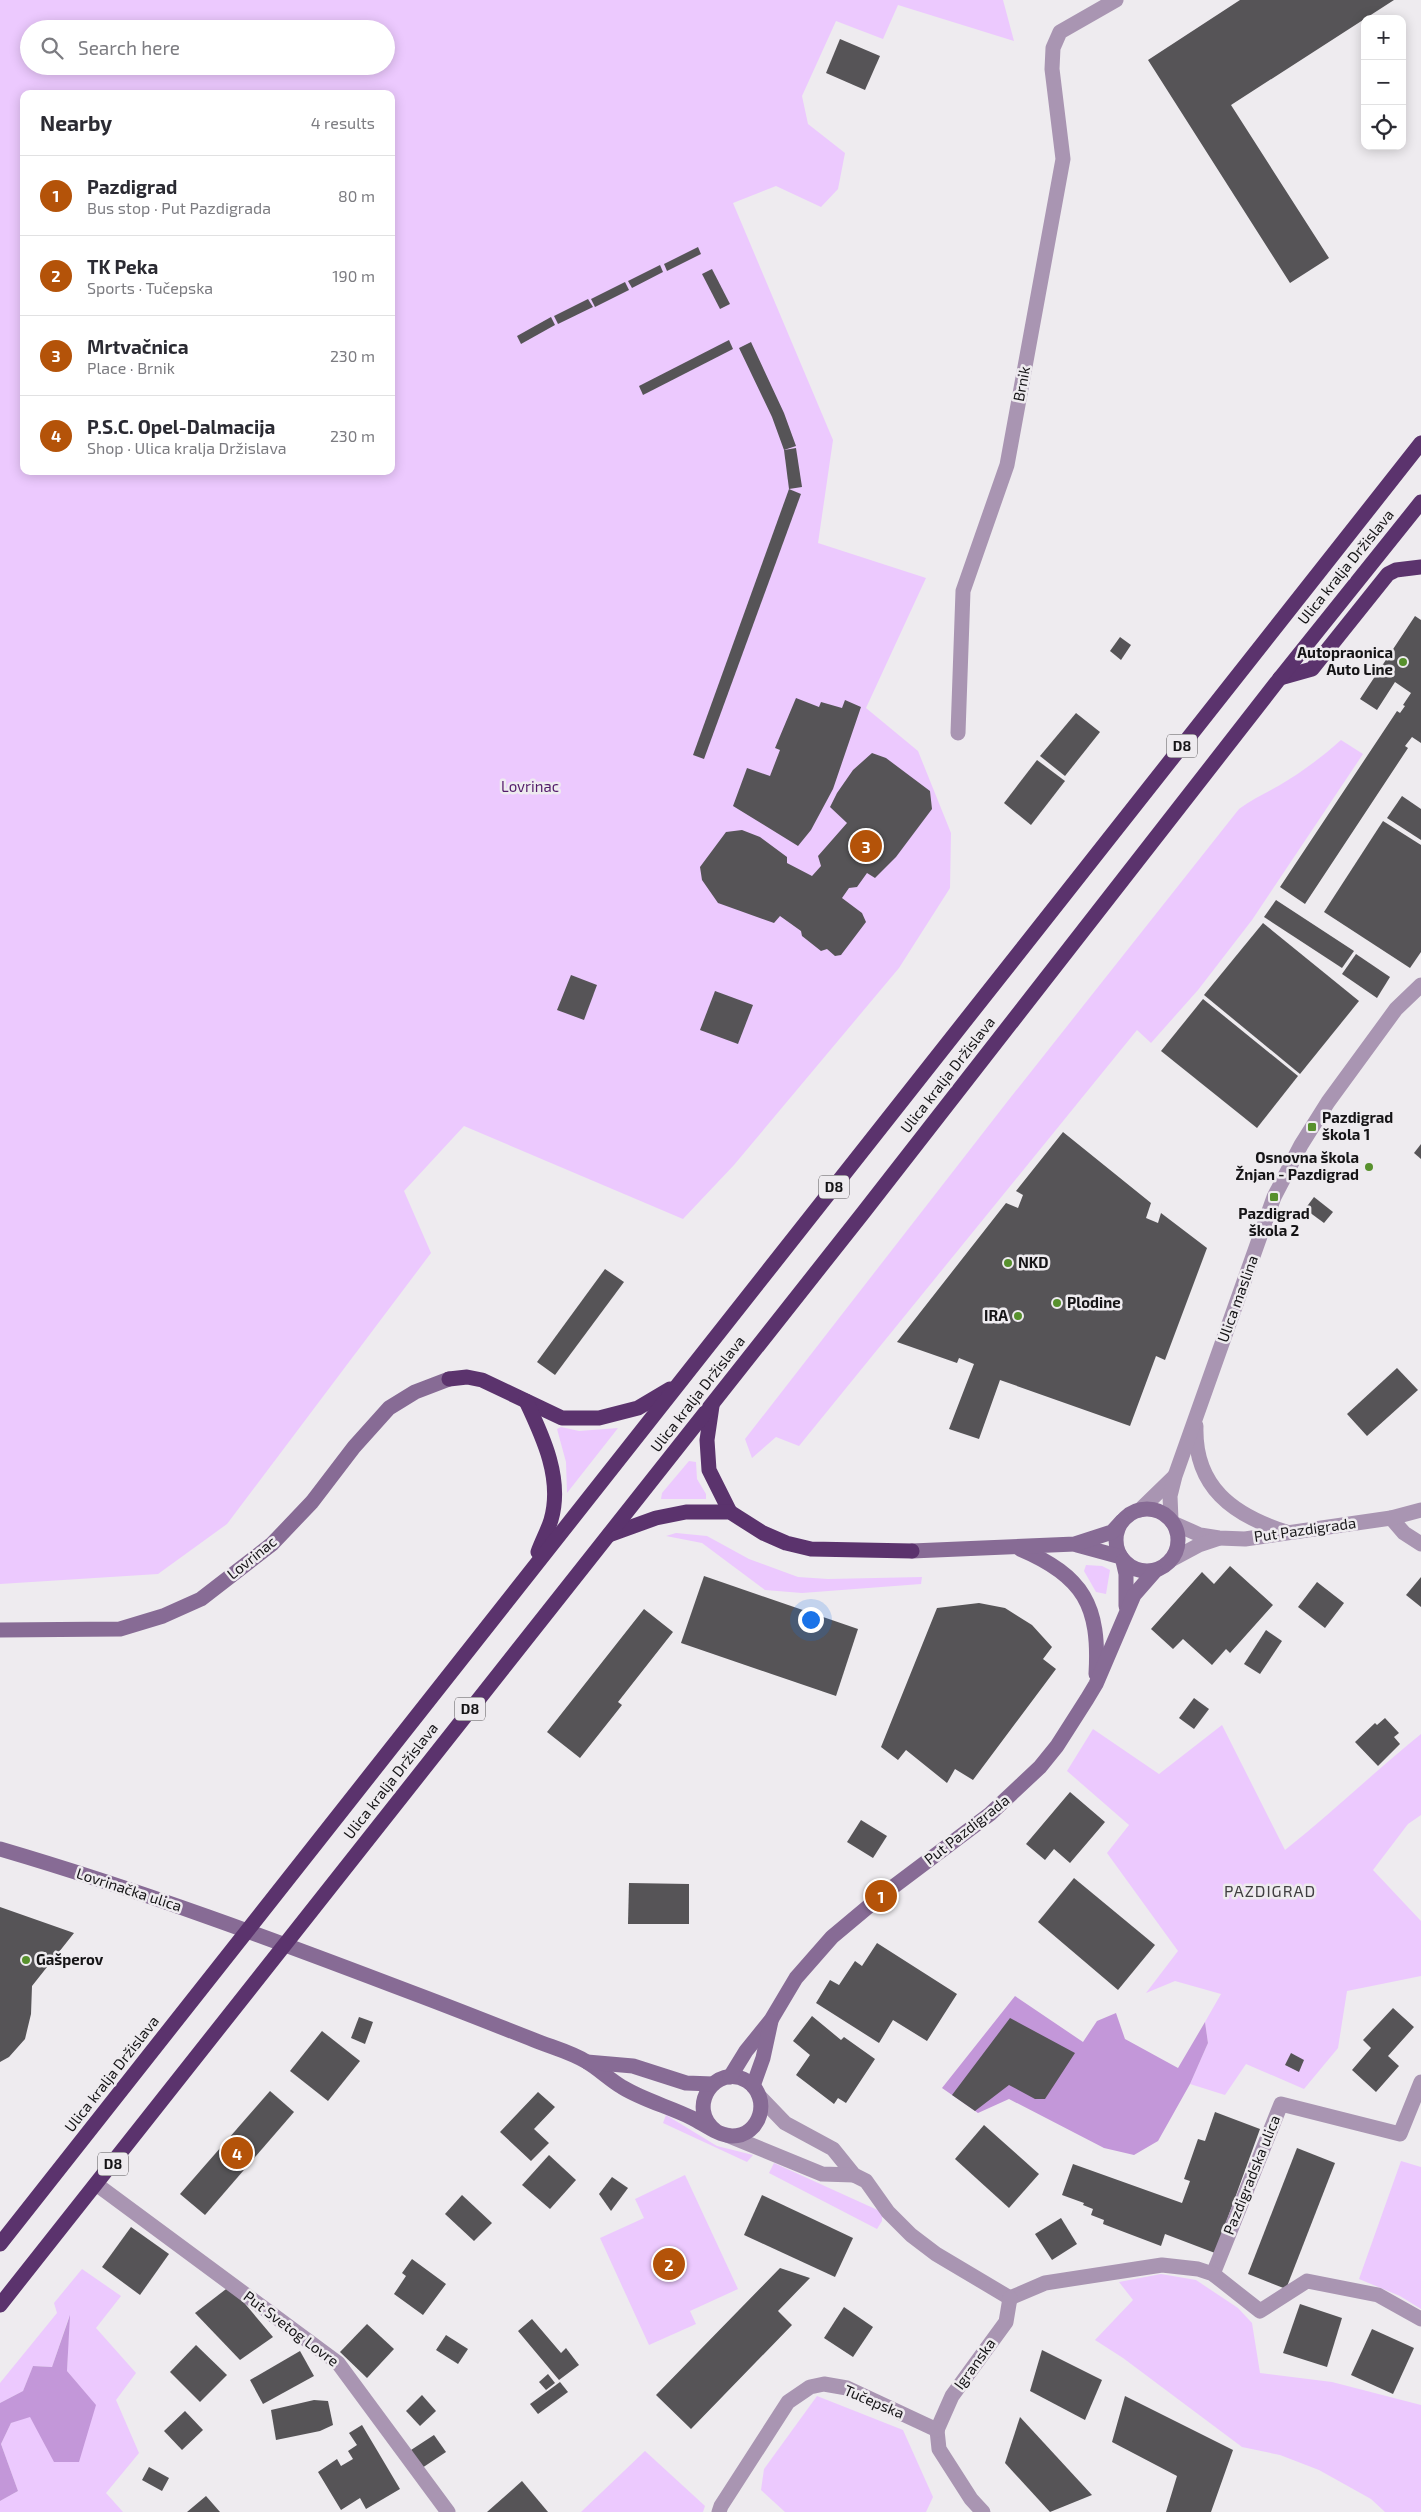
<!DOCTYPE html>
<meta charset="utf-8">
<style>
:root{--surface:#fff;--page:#f7f7f7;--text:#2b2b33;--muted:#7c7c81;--line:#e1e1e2;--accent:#b45309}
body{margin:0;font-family:"Exo 2",sans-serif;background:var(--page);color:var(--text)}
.controls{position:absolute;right:15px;top:15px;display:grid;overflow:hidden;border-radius:10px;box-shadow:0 2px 12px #0003}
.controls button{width:45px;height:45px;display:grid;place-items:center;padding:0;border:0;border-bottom:1px solid var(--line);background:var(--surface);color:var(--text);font:25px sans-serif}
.you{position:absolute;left:810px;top:1619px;width:18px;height:18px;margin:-12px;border:4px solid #fff;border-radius:50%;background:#1a73e8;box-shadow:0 0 0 8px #1a73e833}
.badge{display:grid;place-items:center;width:32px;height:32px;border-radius:50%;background:var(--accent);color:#fff;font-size:16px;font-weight:700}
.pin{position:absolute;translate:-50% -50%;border:2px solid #fff;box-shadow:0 1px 5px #0006}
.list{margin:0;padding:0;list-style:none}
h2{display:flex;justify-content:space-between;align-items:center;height:65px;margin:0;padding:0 20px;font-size:21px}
h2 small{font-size:16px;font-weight:400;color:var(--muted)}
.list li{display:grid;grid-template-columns:32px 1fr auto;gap:15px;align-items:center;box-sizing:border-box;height:80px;padding:0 20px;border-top:1px solid var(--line)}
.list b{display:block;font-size:19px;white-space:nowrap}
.list p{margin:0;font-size:16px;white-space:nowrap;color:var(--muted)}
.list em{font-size:16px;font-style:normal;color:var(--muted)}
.icon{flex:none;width:28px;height:28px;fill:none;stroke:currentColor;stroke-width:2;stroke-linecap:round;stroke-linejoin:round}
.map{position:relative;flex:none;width:1421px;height:2512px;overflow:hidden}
.search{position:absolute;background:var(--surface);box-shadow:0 2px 12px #0003;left:20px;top:20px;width:375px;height:55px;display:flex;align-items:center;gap:12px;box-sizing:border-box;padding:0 18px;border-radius:28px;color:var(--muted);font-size:19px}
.panel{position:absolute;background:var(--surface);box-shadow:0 2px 12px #0003;left:20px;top:90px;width:375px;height:385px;border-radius:10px}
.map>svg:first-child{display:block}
.green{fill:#ecc9fe;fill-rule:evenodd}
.forest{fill:#c397d9}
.building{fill:#565457}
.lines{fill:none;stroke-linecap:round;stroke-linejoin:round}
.street{stroke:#a995b2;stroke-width:15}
.secondary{stroke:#876b95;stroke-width:15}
.highway{stroke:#5b336d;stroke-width:15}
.poi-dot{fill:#57902d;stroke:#eeebef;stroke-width:2}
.labels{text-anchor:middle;stroke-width:5;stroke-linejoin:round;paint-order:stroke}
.shield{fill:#eeebef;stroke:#565457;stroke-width:1}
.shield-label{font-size:14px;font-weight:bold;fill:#151416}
.street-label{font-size:15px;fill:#151416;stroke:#eeebef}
.poi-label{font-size:15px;font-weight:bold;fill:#151416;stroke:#eeebef;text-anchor:start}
.park-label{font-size:15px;fill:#531c6a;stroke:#eeebef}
.neighbourhood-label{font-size:16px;letter-spacing:1px;fill:#403e41;stroke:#eeebef}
</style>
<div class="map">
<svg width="1421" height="2512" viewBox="0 0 1421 2512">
<rect width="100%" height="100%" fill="#eeebef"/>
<g class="green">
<path d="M0,0H1003L1014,41L898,5L883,39L836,21L802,96L808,124L845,153L838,189L821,207L776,186L733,203L833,440L818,543L926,578L866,708L918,751L951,833L950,888L899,968L734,1165L683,1219L464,1126L404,1191L431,1253L227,1524L158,1574L0,1584ZM29,29H386V66H29ZM24,94H391V471H24Z"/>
<path d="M1341,740L1363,754L1252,920L1198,990L1151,1043L1137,1030L799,1446L776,1437L752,1458L745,1439L1007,1102L1239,809C1252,799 1266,793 1280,785C1302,772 1322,757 1341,740Z"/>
<polygon points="561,1427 579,1431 618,1428 567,1493 566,1462 557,1429"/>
<polygon points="689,1461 696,1462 697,1479 706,1494 706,1499 661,1499 662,1493"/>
<polygon points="676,1533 707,1536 749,1559 798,1577 828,1579 922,1577 921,1584 802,1593 765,1590 702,1543 666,1536"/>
<polygon points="1086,1565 1102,1566 1110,1570 1106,1594 1096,1592 1084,1571"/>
<path d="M1222,1725L1285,1850C1332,1813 1375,1771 1421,1734V1815L1408,1824L1373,1870L1421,1921V1976L1347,1991L1338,2048L1304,2089L1246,2064L1225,2095L1190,2084L1208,2043L1205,2022L1221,1994L1175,1981L1146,1993L1178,1951L1107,1853L1129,1825L1067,1771L1093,1729L1159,1774Z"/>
<polygon points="666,2115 717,2146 753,2155 747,2162 663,2123"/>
<polygon points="1401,2161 1421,2167 1421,2309 1400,2296 1359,2279"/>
<polygon points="774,2163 882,2212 882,2221 877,2229 769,2173"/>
<polygon points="685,2175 738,2289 690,2311 696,2324 649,2345 600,2238 644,2218 635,2199"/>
<polygon points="82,2269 121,2296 96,2328 136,2373 116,2400 139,2453 106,2493 123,2512 0,2512 0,2501 18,2491 1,2444 11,2423 30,2416 54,2461 95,2405 67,2371 69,2317 52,2367 33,2366 23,2391 0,2403 0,2383 57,2313 54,2303"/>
<polygon points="1161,2274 1196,2280 1238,2308 1252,2323 1260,2373 1332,2382 1421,2405 1421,2512 1385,2512 1371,2499 1319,2470 1280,2455 1242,2447 1123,2358 1095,2340 1133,2300 1119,2282"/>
<polygon points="817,2396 903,2430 933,2497 926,2512 785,2512 761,2490 764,2469"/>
<polygon points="645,2451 705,2506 703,2512 581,2512"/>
</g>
<g class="forest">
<polygon points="1015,1996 1083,2042 1097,2021 1116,2013 1125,2039 1178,2068 1205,2022 1208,2043 1190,2084 1158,2141 1134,2155 1104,2148 1009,2099 978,2113 942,2088"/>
<polygon points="70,2315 67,2371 96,2405 79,2462 54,2462 30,2417 11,2423 1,2444 18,2491 0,2501 0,2403 23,2391 33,2366 52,2367"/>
</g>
<g class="building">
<polygon points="1240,0 1394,0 1231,105 1329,258 1290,283 1148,60"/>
<polygon points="840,39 880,56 865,90 826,73"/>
<polygon points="698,247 701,254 667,271 664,264"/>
<polygon points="660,265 663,272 632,288 628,281"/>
<polygon points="712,269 730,304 720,309 702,274"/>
<polygon points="625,282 629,290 595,307 591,299"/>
<polygon points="588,299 593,307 558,324 554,316"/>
<polygon points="551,317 555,325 521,344 517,336"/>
<polygon points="729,340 733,349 643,395 639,386"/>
<polygon points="751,342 784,413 796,446 784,450 772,417 739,348"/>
<polygon points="796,448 802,487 789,489 784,450"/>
<polygon points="789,489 801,494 704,759 693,755"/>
<polygon points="1415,616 1421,620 1421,743 1412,737 1405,746 1408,748 1305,904 1280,887 1397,711 1400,713 1405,706 1403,705 1411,693 1395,682 1377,710 1360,699"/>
<polygon points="1120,637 1131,645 1121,660 1110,651"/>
<polygon points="796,698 819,707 821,702 842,708 845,700 861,707 833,789 811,830 798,846 733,806 747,768 770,776 780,750 775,748"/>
<polygon points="1076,713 1100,732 1065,776 1040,756"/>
<polygon points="872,753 886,758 930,791 932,809 896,857 875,878 867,873 857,887 849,888 842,898 862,913 866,922 841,955 835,956 827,949 821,951 802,936 801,931 780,916 774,923 718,903 702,880 700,867 726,832 742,830 760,837 787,857 787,863 812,876 821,866 818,856 847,823 830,807 837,793 853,770"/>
<polygon points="1037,760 1065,781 1031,825 1004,803"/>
<polygon points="1402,796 1421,809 1421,840 1387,818"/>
<polygon points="1383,821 1421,845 1421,952 1410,968 1324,912"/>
<polygon points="1276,900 1354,951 1342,968 1264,917"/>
<polygon points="1263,923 1359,1001 1300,1074 1204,995"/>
<polygon points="1356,954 1390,977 1377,998 1342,974"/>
<polygon points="571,975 597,985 584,1020 557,1010"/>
<polygon points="715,991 753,1005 738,1044 700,1030"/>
<polygon points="1203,999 1298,1076 1257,1128 1161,1051"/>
<polygon points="1063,1132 1151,1203 1146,1218 1158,1223 1161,1213 1207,1248 1165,1360 1156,1356 1130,1426 1000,1380 979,1439 949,1429 974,1364 959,1358 957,1363 897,1342 1006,1203 1018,1208 1023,1195 1016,1191"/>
<polygon points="1421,1144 1421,1159 1414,1153"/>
<polygon points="1314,1197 1333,1212 1324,1223 1305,1209"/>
<polygon points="605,1269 624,1282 555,1375 537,1362"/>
<polygon points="1397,1368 1418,1390 1367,1436 1347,1414"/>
<polygon points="1230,1566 1273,1605 1230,1653 1226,1649 1212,1665 1183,1639 1173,1649 1151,1629 1202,1572 1214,1584"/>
<polygon points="704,1576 858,1629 836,1696 681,1643"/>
<polygon points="1421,1577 1421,1607 1406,1595"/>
<polygon points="1317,1582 1344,1603 1325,1628 1298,1607"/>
<polygon points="979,1603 1005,1608 1032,1625 1052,1647 1043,1659 1056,1669 973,1780 955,1769 947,1783 906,1750 898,1760 881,1747 937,1608"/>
<polygon points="644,1609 673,1632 618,1702 622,1705 580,1758 547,1732"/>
<polygon points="1266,1630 1282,1641 1260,1674 1244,1664"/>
<polygon points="1194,1698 1209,1709 1194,1729 1179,1718"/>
<polygon points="1385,1718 1399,1733 1394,1737 1400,1744 1378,1766 1355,1742 1375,1723 1377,1725"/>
<polygon points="1070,1792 1105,1822 1070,1863 1054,1849 1045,1860 1026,1844"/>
<polygon points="861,1820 887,1836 873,1858 847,1842"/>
<polygon points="1074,1878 1155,1945 1118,1990 1038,1922"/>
<polygon points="629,1883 689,1884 689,1924 628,1924"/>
<polygon points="0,1907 74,1933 32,1986 31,2014 25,2039 9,2057 0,2062"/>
<polygon points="877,1943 957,1994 927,2041 893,2020 879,2043 816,2003 830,1980 839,1985 855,1961 862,1966"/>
<polygon points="1393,2008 1414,2027 1388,2056 1399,2066 1376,2092 1352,2070 1371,2048 1363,2040"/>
<polygon points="812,2016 841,2040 844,2037 875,2059 846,2103 838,2098 834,2104 796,2075 810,2055 793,2041"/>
<polygon points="359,2017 373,2022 365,2044 351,2038"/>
<polygon points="1010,2018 1075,2053 1045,2099 1035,2099 1009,2085 975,2111 952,2095"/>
<polygon points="322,2031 360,2061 328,2101 290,2071"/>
<polygon points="1291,2053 1304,2060 1299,2072 1285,2065"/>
<polygon points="270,2091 294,2112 205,2215 180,2194"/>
<polygon points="538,2092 555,2107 534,2129 549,2143 531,2161 500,2132"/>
<polygon points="1215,2112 1260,2129 1215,2253 1165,2234 1161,2246 1103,2224 1104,2220 1091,2215 1093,2209 1083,2205 1084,2203 1062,2195 1073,2164 1182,2203 1190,2181 1184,2179 1198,2139 1205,2141"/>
<polygon points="984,2125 1039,2174 1009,2208 955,2159"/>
<polygon points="1297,2148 1335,2163 1286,2289 1248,2274"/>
<polygon points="549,2155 576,2180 550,2209 522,2185"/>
<polygon points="612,2177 628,2188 611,2211 599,2194"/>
<polygon points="462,2195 492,2223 474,2241 445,2214"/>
<polygon points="762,2195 853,2238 835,2277 744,2235"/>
<polygon points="1061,2218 1077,2244 1052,2260 1035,2234"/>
<polygon points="131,2227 169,2254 140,2295 102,2267"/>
<polygon points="412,2259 446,2284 423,2315 394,2294 406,2276 402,2273"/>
<polygon points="780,2268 810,2278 778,2311 792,2325 691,2429 656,2395"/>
<polygon points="230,2286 273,2337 240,2360 195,2313"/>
<polygon points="1300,2304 1342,2318 1327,2367 1283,2353"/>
<polygon points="844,2307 873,2327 853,2357 824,2338"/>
<polygon points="532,2319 561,2353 566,2348 579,2365 559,2380 518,2331"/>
<polygon points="367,2324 394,2349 367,2378 340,2352"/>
<polygon points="1372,2329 1414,2348 1393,2394 1351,2375"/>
<polygon points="446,2335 468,2349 458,2364 436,2350"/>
<polygon points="196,2345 227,2375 200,2402 170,2372"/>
<polygon points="1042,2350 1102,2380 1085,2420 1030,2391"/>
<polygon points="300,2351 314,2376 263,2404 250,2380"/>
<polygon points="548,2374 555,2383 546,2390 539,2382"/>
<polygon points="560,2382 568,2392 538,2414 530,2404"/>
<polygon points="422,2395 436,2411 420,2426 406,2411"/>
<polygon points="1125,2396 1233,2450 1211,2512 1166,2512 1177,2476 1112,2442"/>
<polygon points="314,2400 328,2401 333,2425 320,2431 276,2440 271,2410"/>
<polygon points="185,2411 203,2430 182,2450 164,2431"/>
<polygon points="1020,2417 1092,2495 1050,2512 1005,2463"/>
<polygon points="362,2425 400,2489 366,2509 360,2498 341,2510 318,2472 337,2459 341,2466 353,2459 348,2451 357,2445 349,2433"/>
<polygon points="434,2435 446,2452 422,2468 411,2450"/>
<polygon points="149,2467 169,2478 162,2491 142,2480"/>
<polygon points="522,2481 548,2512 487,2512"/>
<polygon points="206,2496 220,2512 187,2512"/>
</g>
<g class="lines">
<g class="street">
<polyline points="958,733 963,591 1007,465 1063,159 1052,69 1053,48 1060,32 1116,0"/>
<path d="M1196,1426C1194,1487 1233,1515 1286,1532"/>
<polyline points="1140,1510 1174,1477"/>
<polyline points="1391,1518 1404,1533 1421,1544"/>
<polyline points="1171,1520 1170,1496 1175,1476 1274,1197 1301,1145 1328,1102 1396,1009 1421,985"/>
<polyline points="1173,1523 1200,1535 1219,1538 1245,1539 1391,1518 1421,1510"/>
<polyline points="1171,1560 1199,1545 1217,1539"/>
<polyline points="760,2097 785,2123 833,2149 854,2175 866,2181 888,2212 911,2235 936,2254 1010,2298"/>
<polyline points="727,2135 822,2174 854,2175"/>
<polyline points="96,2184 338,2363 448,2512"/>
<polyline points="1213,2274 1281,2104 1400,2134 1421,2082"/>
<polyline points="1010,2298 1045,2283 1162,2265 1198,2269 1213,2274 1260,2311 1307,2281 1378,2295 1421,2319"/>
<polyline points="937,2430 952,2396 1006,2322 1010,2298"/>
<polyline points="937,2430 939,2449 971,2499 983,2512"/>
<polyline points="719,2512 721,2506 788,2402 810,2387 824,2384 847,2388 937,2430"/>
</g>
<g class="secondary">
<circle cx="1147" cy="1540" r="31"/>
<polyline points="1077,1545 1121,1557"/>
<path d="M1020,1549C1084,1576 1100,1606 1096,1674"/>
<polyline points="912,1551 1075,1544 1112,1532 1122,1521"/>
<polyline points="1123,1561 1126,1574 1126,1606"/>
<polyline points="0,1630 120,1629 163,1616 201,1599 272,1544 312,1502 354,1447 389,1408 415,1392 449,1379"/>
<path d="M0,1849C140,1890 277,1941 413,1993C453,2008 493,2024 534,2040C551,2047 571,2052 587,2062C599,2069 610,2080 622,2087C643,2100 670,2107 692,2118C704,2124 718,2135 731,2136C761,2137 772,2097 747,2081C716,2062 685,2108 716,2131"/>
<polyline points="587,2062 633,2066 686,2083 713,2084"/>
<polyline points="730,2077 746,2051 771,2020 796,1978 832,1937 881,1896 990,1814 1040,1767 1057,1746 1087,1699 1096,1684 1134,1595 1155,1571"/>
<polyline points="753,2086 763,2058 771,2021"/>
</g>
<g class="highway">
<polyline points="1280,678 1312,669 1388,574 1396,570 1421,567"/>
<polyline points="449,1379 467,1377 482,1380 562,1418 599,1418 638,1408 670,1389"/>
<path d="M526,1401C543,1437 563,1479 551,1520C548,1530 542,1541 538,1552"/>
<polyline points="712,1406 707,1440 709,1470 730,1512"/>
<polyline points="609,1535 656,1518 686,1512 730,1512 763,1533 786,1543 811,1549 912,1551"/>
<polyline points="0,2244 1421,443"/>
<polyline points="0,2305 863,1213 1280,678 1421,502"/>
</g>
</g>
<g class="poi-dot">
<circle cx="1403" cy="662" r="5"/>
<rect x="1307" y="1122" width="10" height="10" rx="2.5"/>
<circle cx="1369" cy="1167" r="5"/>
<rect x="1269" y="1192" width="10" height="10" rx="2.5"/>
<circle cx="1008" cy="1263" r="5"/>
<circle cx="1057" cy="1303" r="5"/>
<circle cx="1018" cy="1316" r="5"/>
<circle cx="26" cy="1960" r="5"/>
</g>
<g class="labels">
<g class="shield">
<rect x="1167" y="734.5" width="30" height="23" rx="4"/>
<rect x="819" y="1175.5" width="30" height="23" rx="4"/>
<rect x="455" y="1697.5" width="30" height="23" rx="4"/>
<rect x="98" y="2152.5" width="30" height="23" rx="4"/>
</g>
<g class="shield-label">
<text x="1182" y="751">D8</text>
<text x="834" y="1192">D8</text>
<text x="470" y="1714">D8</text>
<text x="113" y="2169">D8</text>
</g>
<g class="street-label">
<text transform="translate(1022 384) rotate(-79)" y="5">Brnik</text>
<text transform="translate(1346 567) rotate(-51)" y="5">Ulica kralja Držislava</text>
<text transform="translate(948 1075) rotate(-52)" y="5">Ulica kralja Držislava</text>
<text transform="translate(1238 1299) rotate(-70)" y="5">Ulica maslina</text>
<text transform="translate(698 1394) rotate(-52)" y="5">Ulica kralja Držislava</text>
<text transform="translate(1305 1530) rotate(-8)" y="5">Put Pazdigrada</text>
<text transform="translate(252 1558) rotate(-39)" y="5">Lovrinac</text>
<text transform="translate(391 1781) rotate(-52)" y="5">Ulica kralja Držislava</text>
<text transform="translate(967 1830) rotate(-38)" y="5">Put Pazdigrada</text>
<text transform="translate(129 1890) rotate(18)" y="5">Lovrinačka ulica</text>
<text transform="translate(112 2074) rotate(-52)" y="5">Ulica kralja Držislava</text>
<text transform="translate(1252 2175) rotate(-68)" y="5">Pazdigradska ulica</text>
<text transform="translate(291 2329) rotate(37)" y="5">Put Svetog Lovre</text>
<text transform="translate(975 2364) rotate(-54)" y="5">Igranska</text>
<text transform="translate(874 2402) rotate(23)" y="5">Tučepska</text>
</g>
<g class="poi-label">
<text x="1393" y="658" text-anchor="end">Autopraonica<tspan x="1393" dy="17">Auto Line</tspan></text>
<text x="1322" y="1123">Pazdigrad<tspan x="1322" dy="17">škola 1</tspan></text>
<text x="1359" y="1163" text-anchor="end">Osnovna škola<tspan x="1359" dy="17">Žnjan - Pazdigrad</tspan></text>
<text x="1274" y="1219" text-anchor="middle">Pazdigrad<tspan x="1274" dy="17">škola 2</tspan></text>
<text x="1018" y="1268">NKD</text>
<text x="1067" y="1308">Plodine</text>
<text x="1008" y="1321" text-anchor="end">IRA</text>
<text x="36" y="1965">Gašperov</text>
</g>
<g class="park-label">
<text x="530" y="792">Lovrinac</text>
</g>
<g class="neighbourhood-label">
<text x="1270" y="1897">PAZDIGRAD</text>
</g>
</g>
</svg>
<div class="controls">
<button>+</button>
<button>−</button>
<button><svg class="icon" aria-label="locate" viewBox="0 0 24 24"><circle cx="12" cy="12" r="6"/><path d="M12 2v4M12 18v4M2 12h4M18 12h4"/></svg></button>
</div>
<div class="you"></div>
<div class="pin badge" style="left:881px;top:1896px">1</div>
<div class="pin badge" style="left:669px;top:2264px">2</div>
<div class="pin badge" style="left:866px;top:846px">3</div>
<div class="pin badge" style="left:237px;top:2153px">4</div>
<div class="search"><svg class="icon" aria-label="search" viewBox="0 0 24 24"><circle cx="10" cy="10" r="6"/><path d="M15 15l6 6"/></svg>Search here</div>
<section class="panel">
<h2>Nearby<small>4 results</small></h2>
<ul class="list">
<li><span class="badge">1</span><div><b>Pazdigrad</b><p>Bus stop · Put Pazdigrada</p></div><em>80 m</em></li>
<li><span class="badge">2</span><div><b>TK Peka</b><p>Sports · Tučepska</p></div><em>190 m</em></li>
<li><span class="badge">3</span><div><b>Mrtvačnica</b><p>Place · Brnik</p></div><em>230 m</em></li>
<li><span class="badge">4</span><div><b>P.S.C. Opel-Dalmacija</b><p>Shop · Ulica kralja Držislava</p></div><em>230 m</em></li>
</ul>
</section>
</div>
